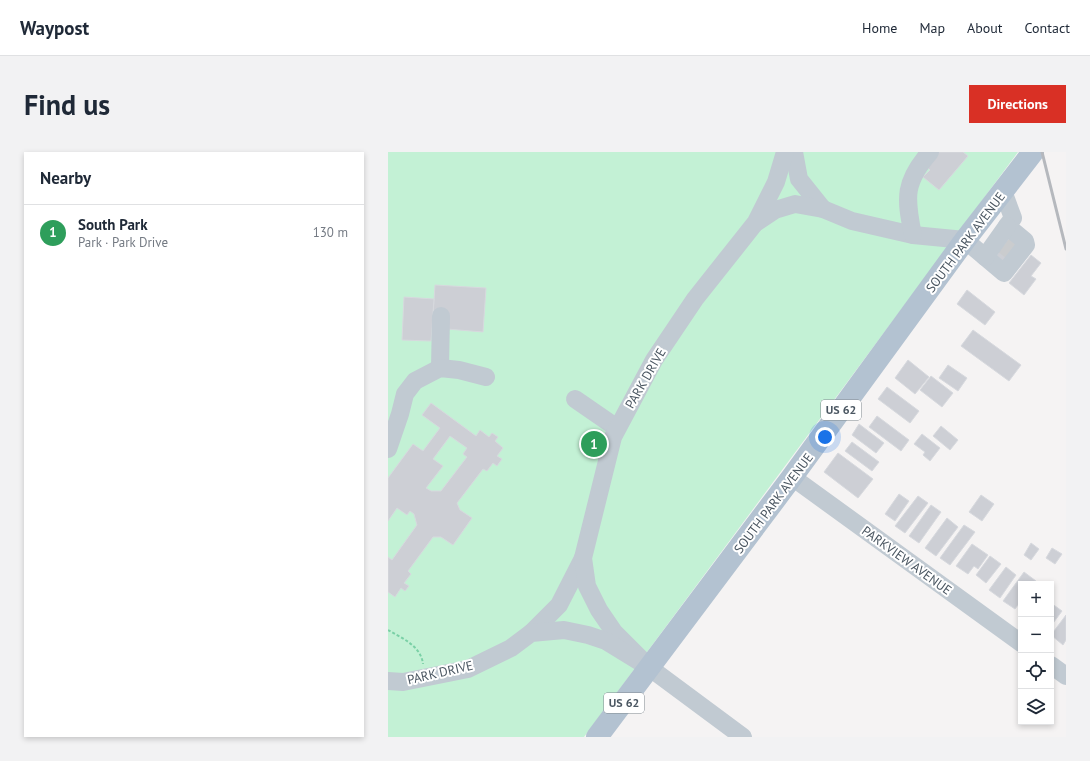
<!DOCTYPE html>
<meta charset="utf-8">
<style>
:root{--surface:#fff;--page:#f2f2f3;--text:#1f2937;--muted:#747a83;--line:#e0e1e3;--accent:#d93025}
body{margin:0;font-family:"PT Sans",sans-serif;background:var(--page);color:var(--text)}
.controls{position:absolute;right:12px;bottom:12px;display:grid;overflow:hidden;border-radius:0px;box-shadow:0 2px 6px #0003}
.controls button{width:36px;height:36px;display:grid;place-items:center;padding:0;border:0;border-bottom:1px solid var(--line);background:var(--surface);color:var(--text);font:20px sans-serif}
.you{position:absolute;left:437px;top:285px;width:14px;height:14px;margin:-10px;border:3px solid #fff;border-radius:50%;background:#1a73e8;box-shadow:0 0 0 6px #1a73e833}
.badge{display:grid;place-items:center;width:26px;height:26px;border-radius:50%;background:var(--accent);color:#fff;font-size:13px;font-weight:700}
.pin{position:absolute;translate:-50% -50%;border:2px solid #fff;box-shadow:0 1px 4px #0006}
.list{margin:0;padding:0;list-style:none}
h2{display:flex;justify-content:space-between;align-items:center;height:52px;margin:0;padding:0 16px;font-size:17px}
h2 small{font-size:13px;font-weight:400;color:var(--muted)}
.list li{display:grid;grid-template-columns:26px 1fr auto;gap:12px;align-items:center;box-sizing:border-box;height:56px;padding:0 16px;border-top:1px solid var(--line)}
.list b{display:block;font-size:15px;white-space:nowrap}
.list p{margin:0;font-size:13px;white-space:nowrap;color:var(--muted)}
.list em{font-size:13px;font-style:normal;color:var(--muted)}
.icon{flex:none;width:22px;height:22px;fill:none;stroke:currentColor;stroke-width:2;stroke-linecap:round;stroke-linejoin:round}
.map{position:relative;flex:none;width:678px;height:585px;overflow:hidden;border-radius:0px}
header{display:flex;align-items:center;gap:24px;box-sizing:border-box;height:56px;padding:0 20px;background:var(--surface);border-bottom:1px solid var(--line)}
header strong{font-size:19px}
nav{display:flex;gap:22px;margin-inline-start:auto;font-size:14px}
.intro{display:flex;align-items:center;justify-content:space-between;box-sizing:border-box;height:96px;padding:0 24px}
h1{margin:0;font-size:28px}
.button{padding:10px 18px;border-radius:0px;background:var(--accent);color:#fff;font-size:14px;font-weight:700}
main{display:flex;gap:24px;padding:0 24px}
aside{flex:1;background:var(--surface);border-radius:0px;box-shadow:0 2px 6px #0003}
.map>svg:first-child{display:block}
.green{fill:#c3f1d5}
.building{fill:#cdcfd5;stroke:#d7d9de;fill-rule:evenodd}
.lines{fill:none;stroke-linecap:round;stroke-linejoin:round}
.minor-tunnel{stroke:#caccce;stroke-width:18;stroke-dasharray:18 9;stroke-linecap:butt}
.path{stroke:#7ad0a6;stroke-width:2;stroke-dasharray:3 2;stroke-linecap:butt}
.minor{stroke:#c1cad2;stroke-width:18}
.major{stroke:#b3c2d1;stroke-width:22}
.rail{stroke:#b5b8bd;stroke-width:3}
.labels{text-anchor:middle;stroke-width:4;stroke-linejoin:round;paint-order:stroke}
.shield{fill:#fff;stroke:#808990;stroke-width:1}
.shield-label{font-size:12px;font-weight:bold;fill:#4a5661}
.street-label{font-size:13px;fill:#4a5661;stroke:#fff}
</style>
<header>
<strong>Waypost</strong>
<nav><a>Home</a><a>Map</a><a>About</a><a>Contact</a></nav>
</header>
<div class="intro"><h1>Find us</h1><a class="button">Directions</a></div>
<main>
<aside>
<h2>Nearby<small></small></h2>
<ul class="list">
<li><span class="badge" style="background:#2e9e5b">1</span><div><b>South Park</b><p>Park · Park Drive</p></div><em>130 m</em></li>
</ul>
</aside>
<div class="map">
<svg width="678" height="585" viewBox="0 0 678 585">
<rect width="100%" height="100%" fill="#f5f3f3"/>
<polygon class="green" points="0,0 630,0 196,585 0,585"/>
<g class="building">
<polygon points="548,0 575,0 580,4 551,38 535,25 542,18 537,13"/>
<polygon points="625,81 635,89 618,112 608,104"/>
<polygon points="643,103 653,111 643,124 648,127 636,143 621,131"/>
<polygon points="47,133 98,136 95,180 59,177 45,164"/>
<polygon points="579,138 607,160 597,173 569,152"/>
<polygon points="16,145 46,147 43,189 14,188"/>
<polygon points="585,178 633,213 621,229 573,194"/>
<polygon points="520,208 541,225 527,242 507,226"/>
<polygon points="560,213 579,226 570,239 551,226"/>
<polygon points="543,224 565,241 554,255 532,238"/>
<polygon points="499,235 531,259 522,271 490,247"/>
<path d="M43,251L88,284L92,278L101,285L104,281L110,285L107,289L115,296L109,304L114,307L109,314L105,311L99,319L95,317L69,351L72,358L84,366L65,393L53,385H45L20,419L23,422L16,431L21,434L17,439L13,436L7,445L0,440V405L4,408L29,373L26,362L22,359L19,363L9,356L0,369V326L25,292L35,299L52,276L34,263ZM62,284L79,296L75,302L79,305L53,339H43L38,336L55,314L45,307Z"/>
<polygon points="489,264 521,288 513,299 481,275"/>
<polygon points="471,272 496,291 488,301 464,283"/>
<polygon points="553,274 570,288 562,298 545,284"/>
<polygon points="534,282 552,296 542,309 535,303 537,300 526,292"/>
<polygon points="464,290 491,310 484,319 457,299"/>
<polygon points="450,301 485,327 470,346 436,320"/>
<polygon points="511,342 521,349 507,369 497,362"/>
<polygon points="593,343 606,352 594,369 581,360"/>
<polygon points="530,344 540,351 517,381 507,374"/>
<polygon points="543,353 553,360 531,391 521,384"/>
<polygon points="559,366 570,375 548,404 537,396"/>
<polygon points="576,373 587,380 562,413 552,406"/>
<polygon points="643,391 651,397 643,408 636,403"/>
<polygon points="584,392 600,403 590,417 586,414 580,422 568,414"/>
<polygon points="664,396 674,402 667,412 658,406"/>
<polygon points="602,404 613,412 598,431 588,423"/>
<polygon points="618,415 628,423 612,446 601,438"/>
<polygon points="636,420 648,429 646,432 633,432 633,449 627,457 615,449"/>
<polygon points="663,451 674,459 663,474"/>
<polygon points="678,463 678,488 675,493 663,483"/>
</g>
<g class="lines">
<polyline class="minor-tunnel" points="616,93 626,101"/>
<path class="path" d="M0,478C14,486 33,494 35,512"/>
<g class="minor">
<polyline points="406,0 411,27 435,57"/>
<polyline points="369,70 387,58 407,52 435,57 464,69 525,83 577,88 616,121 638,93 637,89 619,74 625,66 615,39"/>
<path d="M525,83C517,45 516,30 542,0"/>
<polyline points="597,105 619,74"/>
<polyline points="52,216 53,164"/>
<polyline points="187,247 229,276"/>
<polyline points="0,297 12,262 17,242 27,229 52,216 71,218 98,225"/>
<polyline points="404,325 633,491"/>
<polyline points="143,481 171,453 195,406"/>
<polyline points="663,513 678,524"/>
<polyline points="262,516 226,480 211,458 199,434 195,406 225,285 266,208 307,147 368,70 388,30 397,0"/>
<polyline points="0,529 15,530 80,517 123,496 143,481 176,478 200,483 218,489 262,516 355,585"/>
</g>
<polyline class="major" points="209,585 404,325 577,88 645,0"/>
<polyline class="rail" points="654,0 678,97"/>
</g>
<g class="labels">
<g class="shield">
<rect x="433" y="248" width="40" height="20" rx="3"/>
<rect x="216" y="541" width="40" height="20" rx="3"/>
</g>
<g class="shield-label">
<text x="453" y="262">US 62</text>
<text x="236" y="555">US 62</text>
</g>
<g class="street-label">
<text transform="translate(577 90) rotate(-53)" y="5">SOUTH PARK AVENUE</text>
<text transform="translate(257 226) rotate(-60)" y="5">PARK DRIVE</text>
<text transform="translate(385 351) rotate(-53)" y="5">SOUTH PARK AVENUE</text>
<text transform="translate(519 408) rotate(36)" y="5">PARKVIEW AVENUE</text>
<text transform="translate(52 520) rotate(-13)" y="5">PARK DRIVE</text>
</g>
</g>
</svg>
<div class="controls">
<button>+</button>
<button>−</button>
<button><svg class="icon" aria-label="locate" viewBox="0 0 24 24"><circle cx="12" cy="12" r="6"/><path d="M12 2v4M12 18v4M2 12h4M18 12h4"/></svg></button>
<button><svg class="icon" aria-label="layers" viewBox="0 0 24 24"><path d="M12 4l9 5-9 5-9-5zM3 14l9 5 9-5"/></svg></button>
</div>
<div class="you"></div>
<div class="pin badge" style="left:206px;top:292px;background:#2e9e5b">1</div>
</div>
</main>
